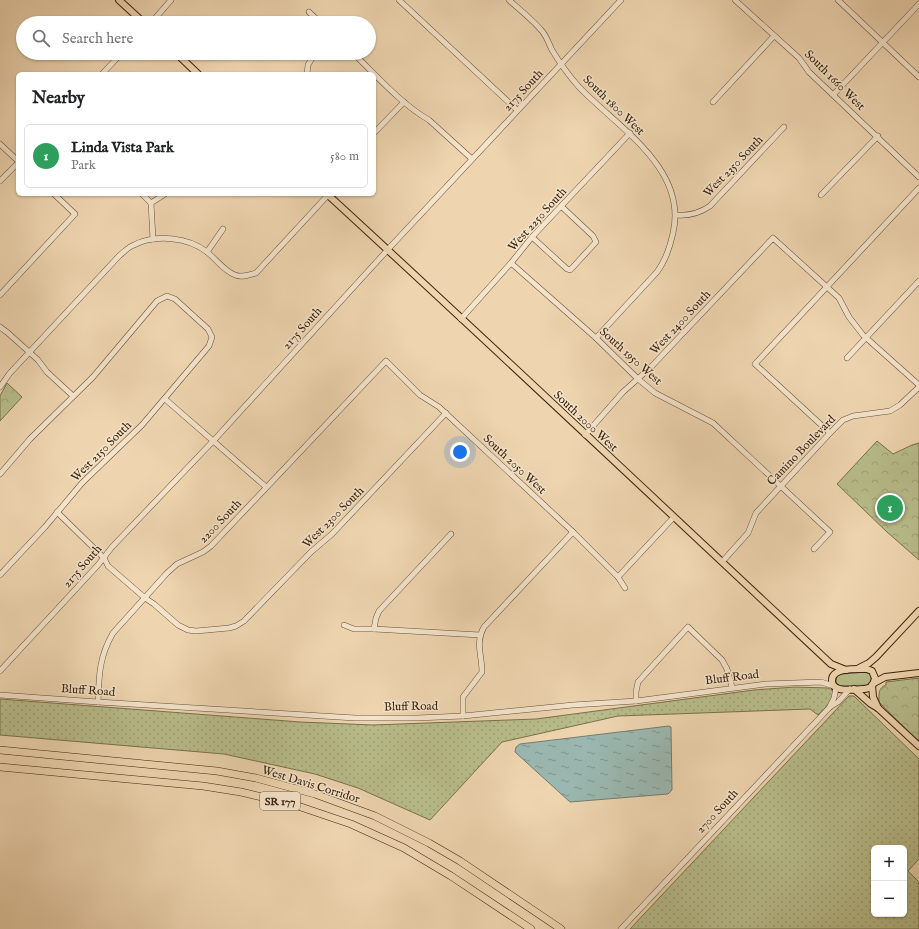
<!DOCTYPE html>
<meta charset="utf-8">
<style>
:root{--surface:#fff;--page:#f2f2f2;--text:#202124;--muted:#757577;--line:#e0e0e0;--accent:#8f2418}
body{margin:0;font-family:"IM FELL English",serif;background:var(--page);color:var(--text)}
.controls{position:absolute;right:12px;bottom:12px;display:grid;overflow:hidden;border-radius:6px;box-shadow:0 1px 3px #0004}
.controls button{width:36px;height:36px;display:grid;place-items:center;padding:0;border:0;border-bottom:1px solid var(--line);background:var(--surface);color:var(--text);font:20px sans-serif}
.you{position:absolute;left:460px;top:452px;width:14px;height:14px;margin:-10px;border:3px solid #fff;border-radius:50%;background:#1a73e8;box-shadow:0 0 0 6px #1a73e833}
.badge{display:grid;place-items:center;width:26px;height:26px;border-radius:50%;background:var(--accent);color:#fff;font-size:13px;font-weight:700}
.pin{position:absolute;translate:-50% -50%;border:2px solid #fff;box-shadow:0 1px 4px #0006}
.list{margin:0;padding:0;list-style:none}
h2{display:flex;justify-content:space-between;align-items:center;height:52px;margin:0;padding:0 16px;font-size:17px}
h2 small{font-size:13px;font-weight:400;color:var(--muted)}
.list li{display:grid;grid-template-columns:26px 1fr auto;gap:12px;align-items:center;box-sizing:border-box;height:64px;margin:0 8px 8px;padding:0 8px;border:1px solid var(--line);border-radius:6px}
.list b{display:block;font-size:15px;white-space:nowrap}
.list p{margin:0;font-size:13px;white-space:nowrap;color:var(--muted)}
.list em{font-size:13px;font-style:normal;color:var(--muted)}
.icon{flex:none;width:22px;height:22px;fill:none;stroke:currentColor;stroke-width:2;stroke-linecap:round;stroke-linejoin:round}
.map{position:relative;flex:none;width:919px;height:929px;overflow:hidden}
.search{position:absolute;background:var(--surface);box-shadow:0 1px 3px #0004;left:16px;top:16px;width:360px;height:44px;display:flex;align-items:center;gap:10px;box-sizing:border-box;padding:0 14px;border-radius:22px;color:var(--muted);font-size:15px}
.panel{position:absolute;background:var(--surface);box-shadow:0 1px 3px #0004;left:16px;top:72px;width:360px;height:124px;border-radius:6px}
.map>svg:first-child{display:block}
.grass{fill:url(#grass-dots);stroke:#7a704c;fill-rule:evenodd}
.forest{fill:url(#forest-crowns);stroke:#7a704c}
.garden{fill:#b8bd8b;stroke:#7a704c}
.water{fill:url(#water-ripples);stroke:#747d70}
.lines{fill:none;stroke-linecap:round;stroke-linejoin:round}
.minor-casing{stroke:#685036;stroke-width:6}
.major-casing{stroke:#3c240e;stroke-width:8}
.highway-casing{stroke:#3c240e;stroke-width:8}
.minor{stroke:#f4e4cc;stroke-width:5}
.major{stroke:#eed5b0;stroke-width:6}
.highway{stroke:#eed5b0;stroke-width:7}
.labels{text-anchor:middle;stroke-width:3;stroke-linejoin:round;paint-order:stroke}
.shield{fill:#f4e4cc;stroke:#735e47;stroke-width:1}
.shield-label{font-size:11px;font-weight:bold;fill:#3c240e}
.street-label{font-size:12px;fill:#3c240e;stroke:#f4e4cc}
</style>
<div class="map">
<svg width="919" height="929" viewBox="0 0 919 929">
<defs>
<pattern id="grass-dots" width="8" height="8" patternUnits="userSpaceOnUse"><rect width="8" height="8" fill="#b8bd8b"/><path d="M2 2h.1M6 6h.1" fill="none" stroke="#9fa277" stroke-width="1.8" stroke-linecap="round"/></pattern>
<pattern id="forest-crowns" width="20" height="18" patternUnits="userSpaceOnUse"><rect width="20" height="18" fill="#b8bd8b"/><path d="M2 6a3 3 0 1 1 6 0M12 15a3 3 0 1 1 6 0" fill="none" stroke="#9fa277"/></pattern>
<pattern id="water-ripples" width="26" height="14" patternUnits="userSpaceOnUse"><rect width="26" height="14" fill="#9ab8b1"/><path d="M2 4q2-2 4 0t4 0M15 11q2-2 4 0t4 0" fill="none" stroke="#7f958e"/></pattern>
</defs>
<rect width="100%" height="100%" fill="#eed5b0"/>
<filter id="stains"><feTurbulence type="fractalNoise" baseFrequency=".005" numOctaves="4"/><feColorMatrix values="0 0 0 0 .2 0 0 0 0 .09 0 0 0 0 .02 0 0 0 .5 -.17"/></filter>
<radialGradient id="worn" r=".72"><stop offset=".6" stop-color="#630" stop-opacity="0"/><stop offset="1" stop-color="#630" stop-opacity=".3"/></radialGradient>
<g class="grass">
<path d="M795,687L828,688L832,690C836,699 824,709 818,715L810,709L618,716L502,742L430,820L358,788L315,774L224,754L0,735V699L300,722L373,725L536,719L754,690Z"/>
<path d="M849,696H854L856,698L919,759V859L908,871L919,882V929H630ZM874,848H904V914H874Z"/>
</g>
<g class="forest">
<polygon points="7,383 22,397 0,421 0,396"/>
<polygon points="877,441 893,454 912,445 919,443 919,560 887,532 837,484"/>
<path d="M919,678V743L879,702C879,694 878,688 886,685V682Z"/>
</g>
<polygon class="garden" points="865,672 869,673 871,676 871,682 868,685 842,686 838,685 836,682 837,676 842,674"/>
<polygon class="water" points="669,726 671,727 672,790 668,794 570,802 515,752 516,747 520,744"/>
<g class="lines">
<defs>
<g id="minor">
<polyline points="399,0 517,110"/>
<path d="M509,0C520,10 533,20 542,31C547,37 549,44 552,50C558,60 571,78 579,87C617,127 688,168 673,233C670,247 666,260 657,272L596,338"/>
<polyline points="735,0 799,58 809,72 919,177"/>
<polyline points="838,0 919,77"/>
<polyline points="309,12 321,23"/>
<polyline points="151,23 171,0"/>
<path d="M353,53C376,75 401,104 429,120L472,159"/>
<polyline points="102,74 122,53"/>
<polyline points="307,74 308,65 315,53"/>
<polyline points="834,94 919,4"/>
<polyline points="713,102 774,36"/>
<polyline points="374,133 404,102"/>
<polyline points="0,144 18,161"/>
<polyline points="0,181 18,163"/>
<polyline points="142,194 151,203"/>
<polyline points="821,195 878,136"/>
<polyline points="151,203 153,239"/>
<polyline points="151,203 165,194"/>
<path d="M676,215C688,216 700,213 710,206L784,127"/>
<polyline points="532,237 567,269 570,270 573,267 596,242 593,236 561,206"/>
<polyline points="207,252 223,229"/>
<polyline points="511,263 596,338 638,379 655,393 713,423 830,532 814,549"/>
<polyline points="0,295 75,214 54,194"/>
<polyline points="461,319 511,263 532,237 630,133"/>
<polyline points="0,327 8,333 38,360 47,372 73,396"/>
<polyline points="847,358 919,281"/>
<path d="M0,387L10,373L119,256C124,252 128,247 134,245C156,234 188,237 207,252C216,259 224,271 235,275C242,278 249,275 256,273L328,195"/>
<polyline points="165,399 266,487"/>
<polyline points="830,433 755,364 919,188"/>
<polyline points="585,435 623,392 651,367 773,238 839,298 849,317 863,335 919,385"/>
<polyline points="0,474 30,439 93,377 157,301 167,296 175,299 208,329 212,337 209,346 142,425 82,483 45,527 0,575"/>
<polyline points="57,512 104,558 108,566 145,598 154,604 178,625 188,630 196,631 229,628 236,626 244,621 311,552 332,534 446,413"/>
<polyline points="722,562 748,533 756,513 830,433 843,420 853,416 890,411 900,405 919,387"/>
<polyline points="618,577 673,518"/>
<polyline points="344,625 354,629 374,629 480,635"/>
<polyline points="374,629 376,618 379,611 451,534"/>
<polyline points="0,671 98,565 112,547 216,438 392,245 621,0"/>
<polyline points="0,695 98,702 355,718 417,718 463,716 573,705 636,701 766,684 821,682 834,686"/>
<polyline points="636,701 636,692 638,682 688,627 722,660 727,669 732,687"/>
<path d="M98,702C99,676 99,657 113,633L167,573L177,564L203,552L211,546L386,361L420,395L439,407L573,532L618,577L625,588"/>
<polyline points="830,707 838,702 850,689"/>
<path d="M463,716V697L482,672C482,655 475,643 484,627L573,532"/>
<polyline points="621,929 829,708 834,698 836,688"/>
</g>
<g id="major">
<polyline points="119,0 144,23"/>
<polyline points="176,53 198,74"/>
<path d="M327,194C496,349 663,507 831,664L846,670"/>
<polyline points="859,668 869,663 876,657 919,611"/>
<path d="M867,669L872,671L875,678C874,682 874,684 871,687C867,690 841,691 837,688C834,687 832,684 832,681C831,667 858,669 867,669Z"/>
<polyline points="874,683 885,677 919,673"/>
<polyline points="872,685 873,697 878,708"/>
<polyline points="854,689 871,704 878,708 919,746"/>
</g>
<g id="highway">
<polyline points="0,750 217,771 256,778 315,794 375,816 429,843 460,861 561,929"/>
<polyline points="0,767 203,786 241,792 295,805 351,824 404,848 451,876 531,929"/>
</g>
</defs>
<use href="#minor" class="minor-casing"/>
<use href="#major" class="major-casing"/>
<use href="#highway" class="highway-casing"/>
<use href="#minor" class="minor"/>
<use href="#major" class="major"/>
<use href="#highway" class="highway"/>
</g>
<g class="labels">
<rect class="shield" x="260" y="792" width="40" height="18" rx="3"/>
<g class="shield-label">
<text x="280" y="805">SR 177</text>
</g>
<g class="street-label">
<text transform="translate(835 80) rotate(45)" y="4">South 1660 West</text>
<text transform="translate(523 90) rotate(-47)" y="4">2175 South</text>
<text transform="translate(614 105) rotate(44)" y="4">South 1800 West</text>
<text transform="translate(733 166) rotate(-46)" y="4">West 2350 South</text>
<text transform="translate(537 219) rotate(-48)" y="4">West 2250 South</text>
<text transform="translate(680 322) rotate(-47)" y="4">West 2400 South</text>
<text transform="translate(302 328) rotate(-48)" y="4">2175 South</text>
<text transform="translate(631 356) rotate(42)" y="4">South 1950 West</text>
<text transform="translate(586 421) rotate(43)" y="4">South 2000 West</text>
<text transform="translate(801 450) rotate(-46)" y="4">Camino Boulevard</text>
<text transform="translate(101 451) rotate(-45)" y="4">West 2150 South</text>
<text transform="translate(515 464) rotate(43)" y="4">South 2050 West</text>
<text transform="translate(333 517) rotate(-45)" y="4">West 2300 South</text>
<text transform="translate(220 521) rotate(-46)" y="4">2200 South</text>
<text transform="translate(82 566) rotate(-49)" y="4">2175 South</text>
<text transform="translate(732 677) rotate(-7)" y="4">Bluff Road</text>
<text transform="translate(88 690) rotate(4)" y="4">Bluff Road</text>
<text transform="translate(411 706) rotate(-1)" y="4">Bluff Road</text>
<text transform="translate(311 784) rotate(17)" y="4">West Davis Corridor</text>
<text transform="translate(717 811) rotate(-47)" y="4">2700 South</text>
</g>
</g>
<rect width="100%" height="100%" filter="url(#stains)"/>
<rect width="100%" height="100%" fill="url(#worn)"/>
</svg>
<div class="controls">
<button>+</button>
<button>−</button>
</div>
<div class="you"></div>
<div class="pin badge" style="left:890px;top:508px;background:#2e9e5b">1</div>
<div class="search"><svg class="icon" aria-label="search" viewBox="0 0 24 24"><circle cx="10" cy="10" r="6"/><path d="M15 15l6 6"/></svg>Search here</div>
<section class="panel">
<h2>Nearby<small></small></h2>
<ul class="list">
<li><span class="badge" style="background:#2e9e5b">1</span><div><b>Linda Vista Park</b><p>Park</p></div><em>580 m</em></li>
</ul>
</section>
</div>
